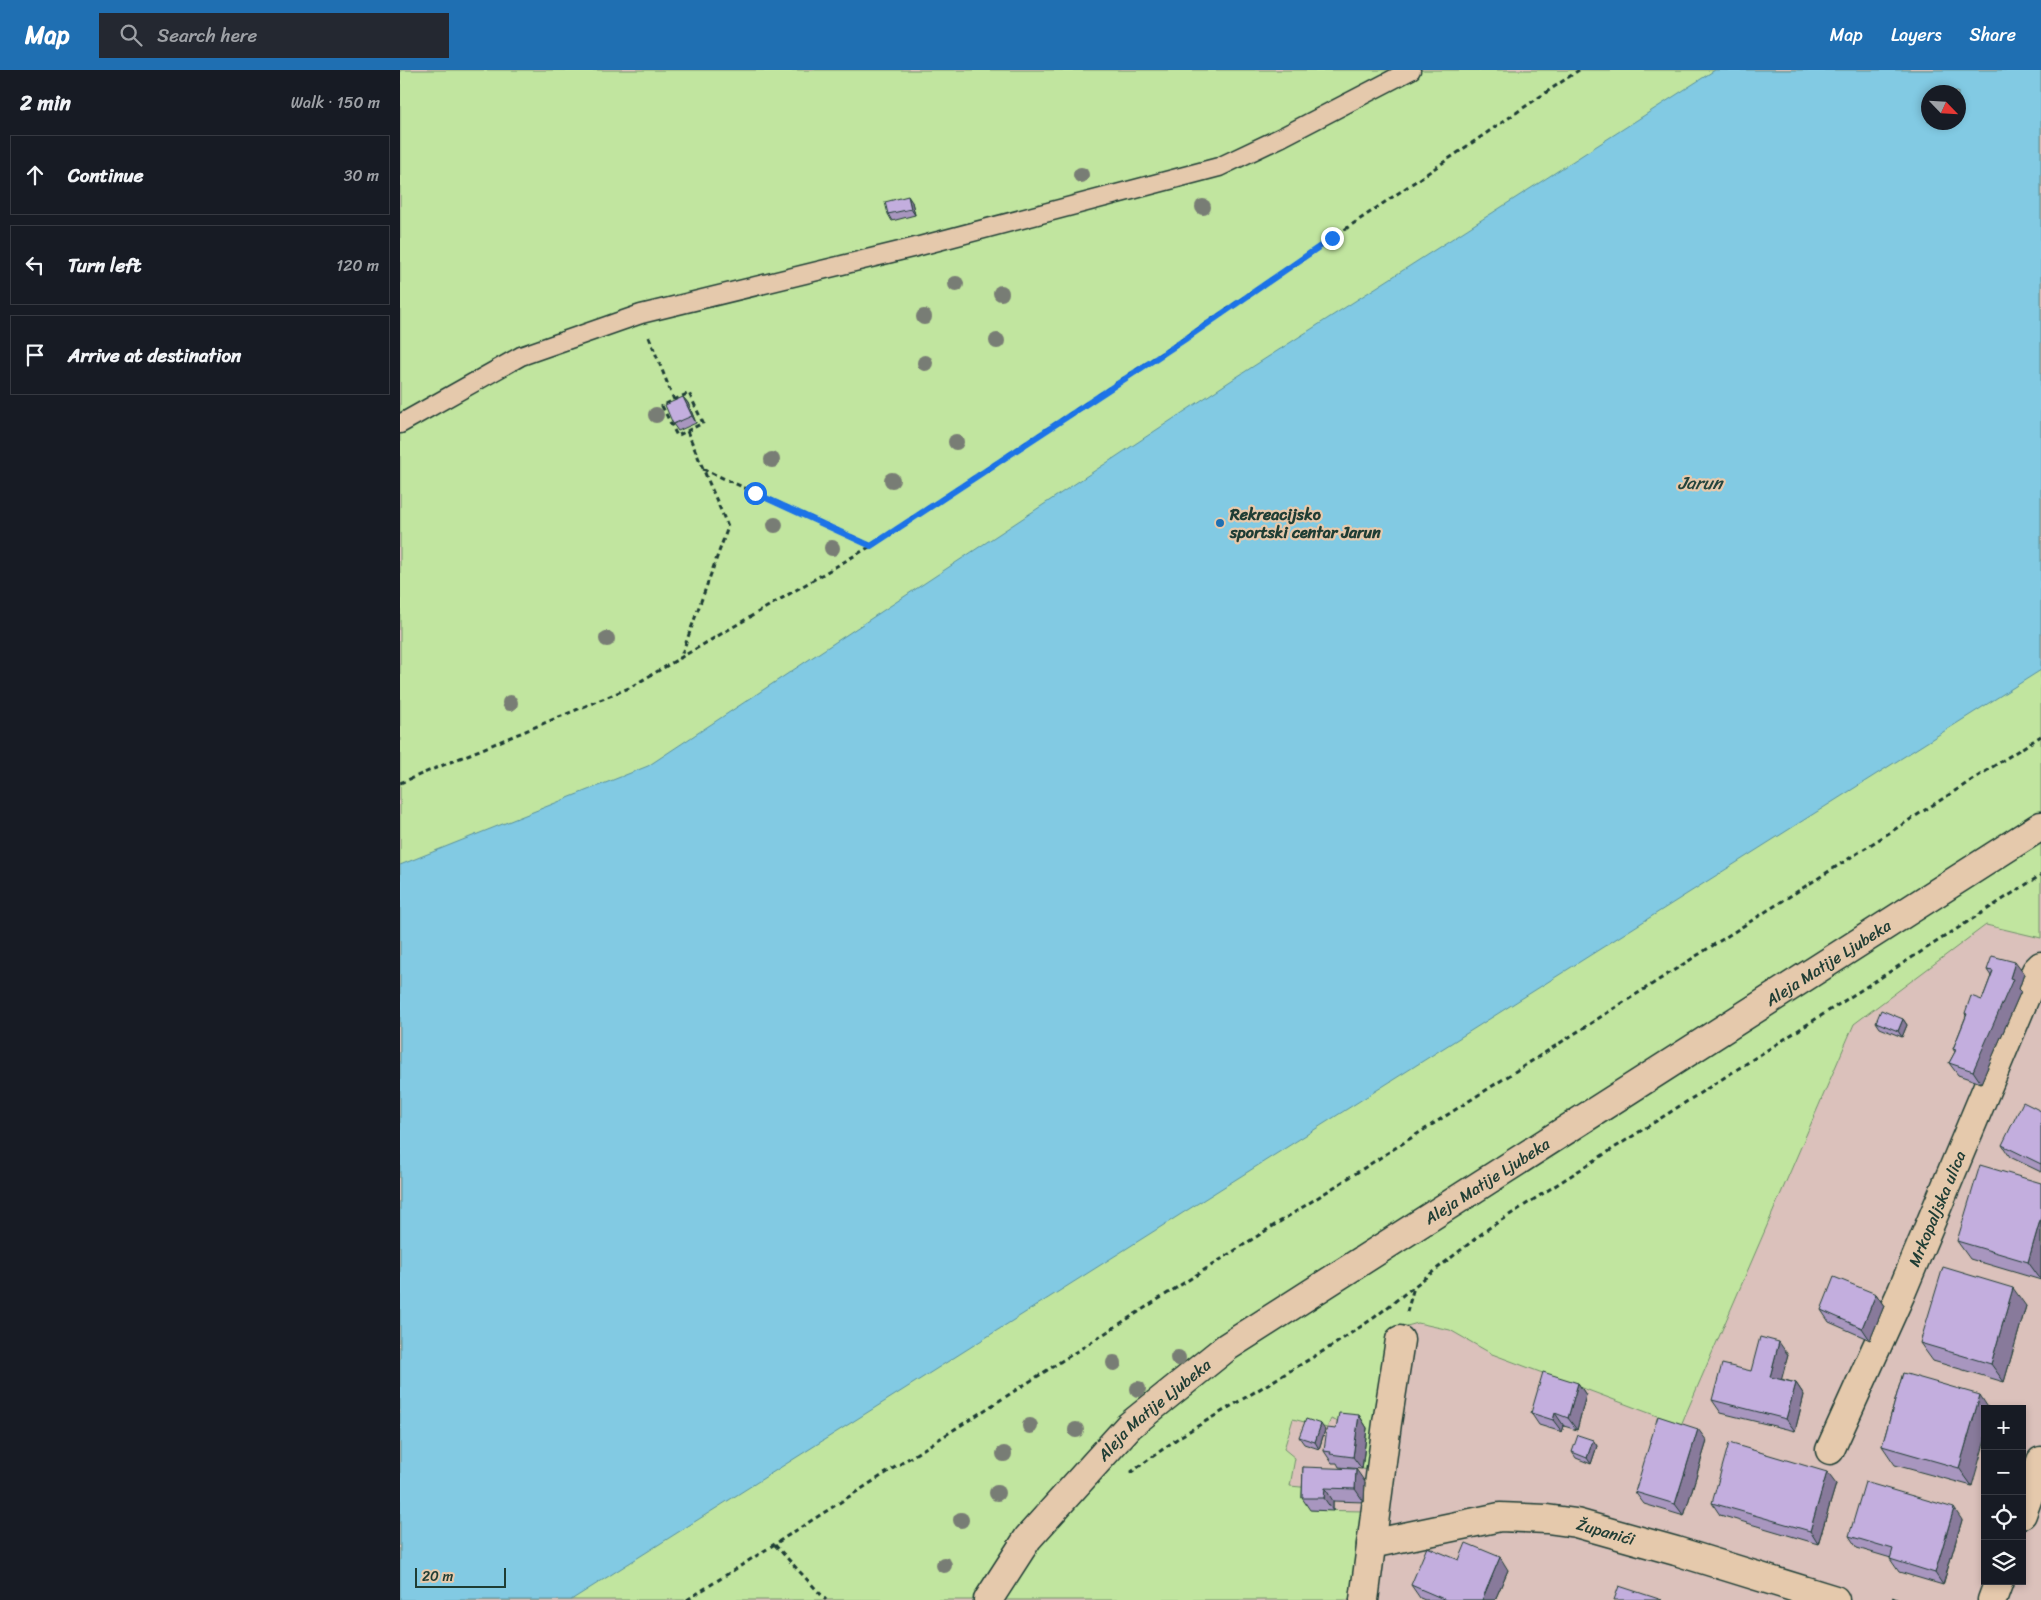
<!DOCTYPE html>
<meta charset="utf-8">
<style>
:root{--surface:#171b24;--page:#242831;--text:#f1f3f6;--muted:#9ea1a6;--line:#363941;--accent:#1f6fb2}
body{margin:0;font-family:Sriracha,sans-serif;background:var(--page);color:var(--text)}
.controls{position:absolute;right:15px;bottom:15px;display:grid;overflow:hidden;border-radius:0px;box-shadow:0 2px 8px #0003}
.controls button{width:45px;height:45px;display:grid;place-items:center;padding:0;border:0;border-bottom:1px solid var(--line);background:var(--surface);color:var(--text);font:25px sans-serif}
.compass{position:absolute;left:1521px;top:15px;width:45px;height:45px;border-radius:50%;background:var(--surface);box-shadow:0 2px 8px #0003;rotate:115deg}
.scale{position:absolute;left:15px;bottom:12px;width:91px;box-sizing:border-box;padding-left:5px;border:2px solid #1f3d34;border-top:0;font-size:14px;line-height:18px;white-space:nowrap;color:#1f3d34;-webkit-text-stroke:4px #e5c9ac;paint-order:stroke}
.stop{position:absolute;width:15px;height:15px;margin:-11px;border:4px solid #1a73e8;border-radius:50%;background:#fff}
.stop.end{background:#1a73e8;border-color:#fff;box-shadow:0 1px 5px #0008}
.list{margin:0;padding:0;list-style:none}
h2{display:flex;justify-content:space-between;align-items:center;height:65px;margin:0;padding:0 20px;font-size:21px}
h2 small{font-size:16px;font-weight:400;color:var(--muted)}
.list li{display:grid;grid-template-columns:32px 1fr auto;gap:15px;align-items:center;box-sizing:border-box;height:80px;margin:0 10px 10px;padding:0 10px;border:1px solid var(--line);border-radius:0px}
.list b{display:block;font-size:19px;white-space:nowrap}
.list em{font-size:16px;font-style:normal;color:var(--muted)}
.icon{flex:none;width:28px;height:28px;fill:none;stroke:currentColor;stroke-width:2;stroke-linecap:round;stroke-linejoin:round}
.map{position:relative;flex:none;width:1641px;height:1530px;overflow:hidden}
header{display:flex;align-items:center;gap:30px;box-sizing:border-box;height:70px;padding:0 25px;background:var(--accent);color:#fff}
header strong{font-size:24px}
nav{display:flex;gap:28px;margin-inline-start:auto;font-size:18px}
.search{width:350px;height:45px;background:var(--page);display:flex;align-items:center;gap:12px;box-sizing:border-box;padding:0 18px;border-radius:0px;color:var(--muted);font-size:19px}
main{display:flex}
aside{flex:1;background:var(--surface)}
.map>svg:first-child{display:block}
.green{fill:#c1e59f;stroke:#70916a;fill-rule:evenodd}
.water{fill:#82cae3;stroke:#5a929d;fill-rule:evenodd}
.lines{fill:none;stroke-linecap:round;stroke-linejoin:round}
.service-casing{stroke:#1f3d34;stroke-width:21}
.minor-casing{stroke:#1f3d34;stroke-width:31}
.path{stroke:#1f3d34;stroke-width:3;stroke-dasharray:5 4;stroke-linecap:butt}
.service{stroke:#e5c9ac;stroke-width:18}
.minor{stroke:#e5c9ac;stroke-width:28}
.tree{fill:#787d74}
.wall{fill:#a896bf;stroke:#1f3d34}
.shaded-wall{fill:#887a9b;stroke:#1f3d34}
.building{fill:#c3aede;stroke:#1f3d34}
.route{stroke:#1a73e8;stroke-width:6}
.poi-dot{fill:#1f6fb2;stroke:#e5c9ac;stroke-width:2}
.labels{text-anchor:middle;stroke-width:4.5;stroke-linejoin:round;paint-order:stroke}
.poi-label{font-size:16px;font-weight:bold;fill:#1f3d34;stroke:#e5c9ac;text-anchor:start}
.street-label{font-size:16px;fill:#1f3d34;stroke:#e5c9ac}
.water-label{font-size:18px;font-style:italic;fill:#24443d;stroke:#e5c9ac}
</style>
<header>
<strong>Map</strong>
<div class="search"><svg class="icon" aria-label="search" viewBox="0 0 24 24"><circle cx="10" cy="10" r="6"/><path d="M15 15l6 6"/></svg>Search here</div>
<nav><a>Map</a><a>Layers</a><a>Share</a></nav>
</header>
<main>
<aside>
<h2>2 min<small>Walk · 150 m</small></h2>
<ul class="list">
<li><svg class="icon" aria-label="ahead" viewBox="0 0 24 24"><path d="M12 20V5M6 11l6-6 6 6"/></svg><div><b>Continue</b></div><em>30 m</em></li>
<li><svg class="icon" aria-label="left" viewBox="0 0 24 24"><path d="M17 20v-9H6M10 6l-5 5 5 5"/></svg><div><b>Turn left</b></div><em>120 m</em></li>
<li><svg class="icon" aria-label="arrive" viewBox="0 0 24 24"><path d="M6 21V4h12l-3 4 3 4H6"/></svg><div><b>Arrive at destination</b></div></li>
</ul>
</aside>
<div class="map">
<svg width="1641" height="1530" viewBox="0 0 1641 1530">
<rect width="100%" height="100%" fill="#dbc1bb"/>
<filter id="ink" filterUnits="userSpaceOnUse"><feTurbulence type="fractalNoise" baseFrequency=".02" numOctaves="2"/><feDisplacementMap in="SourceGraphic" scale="10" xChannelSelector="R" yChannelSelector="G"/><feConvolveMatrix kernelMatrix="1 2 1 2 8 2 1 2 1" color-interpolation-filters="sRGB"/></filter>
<g filter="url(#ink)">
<path class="green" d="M0,0H1641V868L1586,855L1454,954L1281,1355L1092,1284L1050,1260L1018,1253L992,1260L971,1400L962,1399L967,1358L947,1355L931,1349L927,1358L893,1349L884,1379L895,1388L890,1416L912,1418L911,1440L964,1441L953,1530H0ZM1528,22H1558V52H1528Z"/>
<path class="water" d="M1315,0H1641V600L171,1530H0V795L248,696L832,310ZM1528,22H1558V52H1528Z"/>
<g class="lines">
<defs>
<polyline id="service" points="0,354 121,286 241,244 512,178 819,97 882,67 1011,0"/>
<g id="minor">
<path id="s1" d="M1430,1380L1502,1221L1636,901L1641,896"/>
<polyline points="1622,1444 1641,1391"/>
<path id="s2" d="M971,1474L1100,1447L1147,1449L1176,1453L1276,1481L1435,1530"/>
<path id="s3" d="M588,1530L628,1468L729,1356L827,1277L1641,756"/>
<polyline points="964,1530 987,1353 1000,1270"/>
<polyline points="1592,1530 1599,1511"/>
</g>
</defs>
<use href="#service" class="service-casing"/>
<use href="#minor" class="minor-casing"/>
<g class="path">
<polyline points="249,267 274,330 262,336 277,366 287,361 328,457 280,589"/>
<polyline points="274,330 289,323 303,353 287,361"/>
<polyline points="303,399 470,475"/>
<polyline points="0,713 229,618 471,476 784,269 1179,0"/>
<polyline points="1007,1242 1014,1217"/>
<polyline points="730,1403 781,1366 935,1274 975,1247 1089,1158 1641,805"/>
<polyline points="375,1475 426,1530"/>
<polyline points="1492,1528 1497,1530"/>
<polyline points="287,1530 1641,666"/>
</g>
<use href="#service" class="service"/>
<use href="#minor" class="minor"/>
</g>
<g class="tree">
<circle cx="681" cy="105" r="8"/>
<circle cx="803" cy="137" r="8"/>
<circle cx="556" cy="214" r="8"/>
<circle cx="601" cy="223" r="8"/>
<circle cx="524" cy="247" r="8"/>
<circle cx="597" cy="271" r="8"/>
<circle cx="525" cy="293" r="8"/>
<circle cx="256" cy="345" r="8"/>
<circle cx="556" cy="372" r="8"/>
<circle cx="372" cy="390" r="8"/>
<circle cx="492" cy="410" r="8"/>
<circle cx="375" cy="455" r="8"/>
<circle cx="432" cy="478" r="8"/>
<circle cx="207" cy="569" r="8"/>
<circle cx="110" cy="633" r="8"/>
<circle cx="778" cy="1288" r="8"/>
<circle cx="714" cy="1293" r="8"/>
<circle cx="738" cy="1319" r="8"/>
<circle cx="630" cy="1356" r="8"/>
<circle cx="676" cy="1360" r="8"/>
<circle cx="604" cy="1384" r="8"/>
<circle cx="597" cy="1423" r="8"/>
<circle cx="561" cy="1450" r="8"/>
<circle cx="544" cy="1495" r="8"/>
</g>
<g class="wall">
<polygon points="512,132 515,145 492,151 488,144"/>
<polygon points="283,327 288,333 296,353 278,361 273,354"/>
<polygon points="1587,900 1624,904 1619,919 1621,921 1581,1013 1558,1005 1549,993 1555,982 1553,979 1566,946 1565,943 1582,930 1591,906"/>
<polygon points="1503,949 1507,955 1502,967 1480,958 1476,952"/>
<polygon points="1641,1041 1641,1102 1610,1087 1602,1075"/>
<polygon points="1641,1113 1641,1210 1570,1189 1557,1171"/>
<polygon points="1476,1224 1484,1236 1470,1270 1429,1252 1421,1240"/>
<polygon points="1626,1236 1604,1312 1533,1291 1520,1273"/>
<polygon points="1388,1285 1381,1309 1396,1313 1404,1325 1395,1361 1321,1343 1312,1330 1351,1301"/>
<polygon points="1503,1303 1572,1416 1495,1395 1482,1376"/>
<polygon points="1178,1313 1186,1325 1177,1360 1164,1356 1162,1362 1139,1355 1131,1343"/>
<polygon points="959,1345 967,1358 962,1399 939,1397 937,1393 932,1393 924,1381 936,1359"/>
<polygon points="925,1360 919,1379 904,1374 899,1367"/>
<polygon points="1193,1370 1197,1376 1191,1394 1176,1388 1172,1382"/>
<polygon points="1307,1371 1284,1446 1244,1434 1235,1422"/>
<polygon points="903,1397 965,1412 964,1432 933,1431 933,1441 910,1440 902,1428"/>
<polygon points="1436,1414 1418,1474 1320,1445 1312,1433"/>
<polygon points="1562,1450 1543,1515 1499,1502 1490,1489 1491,1488 1457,1478 1449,1466"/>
<polygon points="1059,1490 1108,1500 1095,1530 1025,1530 1020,1528 1011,1515"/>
</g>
<g class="shaded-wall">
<polygon points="508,126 512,132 515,145 511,139"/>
<polygon points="283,327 288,333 296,353 292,346"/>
<polygon points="1615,892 1624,904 1619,919 1621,921 1581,1013 1573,1001 1610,908"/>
<polygon points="1503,949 1507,955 1502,967 1498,961"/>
<polygon points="1641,1147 1641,1210 1628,1192"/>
<polygon points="1613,1218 1626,1236 1604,1312 1591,1294"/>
<polygon points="1476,1224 1484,1236 1470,1270 1462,1258"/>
<polygon points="1379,1272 1388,1285 1379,1319 1370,1307"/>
<polygon points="1178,1313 1186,1325 1177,1360 1168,1348"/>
<polygon points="1396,1313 1404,1325 1395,1361 1386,1349"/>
<polygon points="1580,1325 1589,1339 1585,1339 1585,1370 1572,1416 1559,1398"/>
<polygon points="1155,1343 1164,1356 1162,1362 1153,1350"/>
<polygon points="959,1345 967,1358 962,1399 953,1387"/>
<polygon points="921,1354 925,1360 919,1379 915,1372"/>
<polygon points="1298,1359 1307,1371 1284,1446 1275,1434"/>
<polygon points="1193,1370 1197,1376 1191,1394 1187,1388"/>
<polygon points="956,1399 965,1412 964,1432 955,1419"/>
<polygon points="1427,1402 1436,1414 1418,1474 1410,1461"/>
<polygon points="925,1418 933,1431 933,1441 924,1428"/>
<polygon points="1554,1438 1562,1450 1543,1515 1535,1503"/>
<polygon points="1100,1487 1108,1500 1095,1530 1082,1530"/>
</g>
<g class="building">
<polygon points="508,126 511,139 488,144 485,132"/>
<polygon points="283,327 292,346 273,354 265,335"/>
<polygon points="1592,886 1615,892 1610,908 1613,909 1573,1001 1549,993 1556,980 1553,979 1567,944 1565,943 1571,926 1582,930 1593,901 1587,900"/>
<polygon points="1481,940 1503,949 1498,961 1476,952"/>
<polygon points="1623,1032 1641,1041 1641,1094 1602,1075"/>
<polygon points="1580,1095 1641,1113 1641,1147 1628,1192 1557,1171"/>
<polygon points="1543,1197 1613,1218 1591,1294 1520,1273"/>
<polygon points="1434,1207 1476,1224 1462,1258 1421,1240"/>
<polygon points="1360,1267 1379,1272 1370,1307 1396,1313 1386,1349 1312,1330 1322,1294 1351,1301"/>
<polygon points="1143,1302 1178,1313 1168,1348 1155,1343 1153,1350 1131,1343"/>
<polygon points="1503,1303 1580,1325 1559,1398 1482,1376"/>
<polygon points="939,1343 959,1345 953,1387 930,1384 931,1382 924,1381 927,1358 936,1359"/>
<polygon points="1258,1346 1298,1359 1275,1434 1235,1422"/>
<polygon points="906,1349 921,1354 915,1372 899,1367"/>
<polygon points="1178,1365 1193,1370 1187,1388 1172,1382"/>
<polygon points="1329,1373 1427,1402 1410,1461 1312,1433"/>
<polygon points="903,1397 956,1399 955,1419 925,1418 924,1428 902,1428"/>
<polygon points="1465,1412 1554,1438 1535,1503 1490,1489 1493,1479 1449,1466"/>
<polygon points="1066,1473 1100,1487 1082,1530 1046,1530 1011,1515 1027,1477 1059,1490"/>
<polygon points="1219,1516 1262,1530 1214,1530"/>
</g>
</g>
<g class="lines" filter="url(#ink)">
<polyline class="route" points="355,423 471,476 784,270 932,168"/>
</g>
<circle class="poi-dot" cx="820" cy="453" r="5"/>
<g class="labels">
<g class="poi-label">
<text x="830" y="450">Rekreacijsko<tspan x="830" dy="18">sportski centar Jarun</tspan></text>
</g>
<g class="street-label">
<text dy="6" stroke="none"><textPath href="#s3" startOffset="1064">Aleja Matije Ljubeka</textPath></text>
<text dy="6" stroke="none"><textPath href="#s3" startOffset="659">Aleja Matije Ljubeka</textPath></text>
<text dy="6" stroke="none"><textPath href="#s1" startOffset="264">Mrkopaljska ulica</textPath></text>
<text dy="6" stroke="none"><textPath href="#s3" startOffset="254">Aleja Matije Ljubeka</textPath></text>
<text dy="6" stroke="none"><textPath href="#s2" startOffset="239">Županići</textPath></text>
</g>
<g class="water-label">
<text x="1300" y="419">Jarun</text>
</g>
</g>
</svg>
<div class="controls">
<button>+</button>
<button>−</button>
<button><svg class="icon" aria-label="locate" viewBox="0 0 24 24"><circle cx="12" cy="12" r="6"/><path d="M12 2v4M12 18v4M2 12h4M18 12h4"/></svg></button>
<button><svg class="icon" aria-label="layers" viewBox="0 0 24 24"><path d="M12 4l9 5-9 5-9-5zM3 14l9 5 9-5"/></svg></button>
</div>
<svg class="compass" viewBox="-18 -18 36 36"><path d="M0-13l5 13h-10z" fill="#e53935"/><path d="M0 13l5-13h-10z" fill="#9ea1a6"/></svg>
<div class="scale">20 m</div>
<div class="stop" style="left:355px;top:423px"></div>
<div class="stop end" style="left:932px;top:168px"></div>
</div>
</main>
